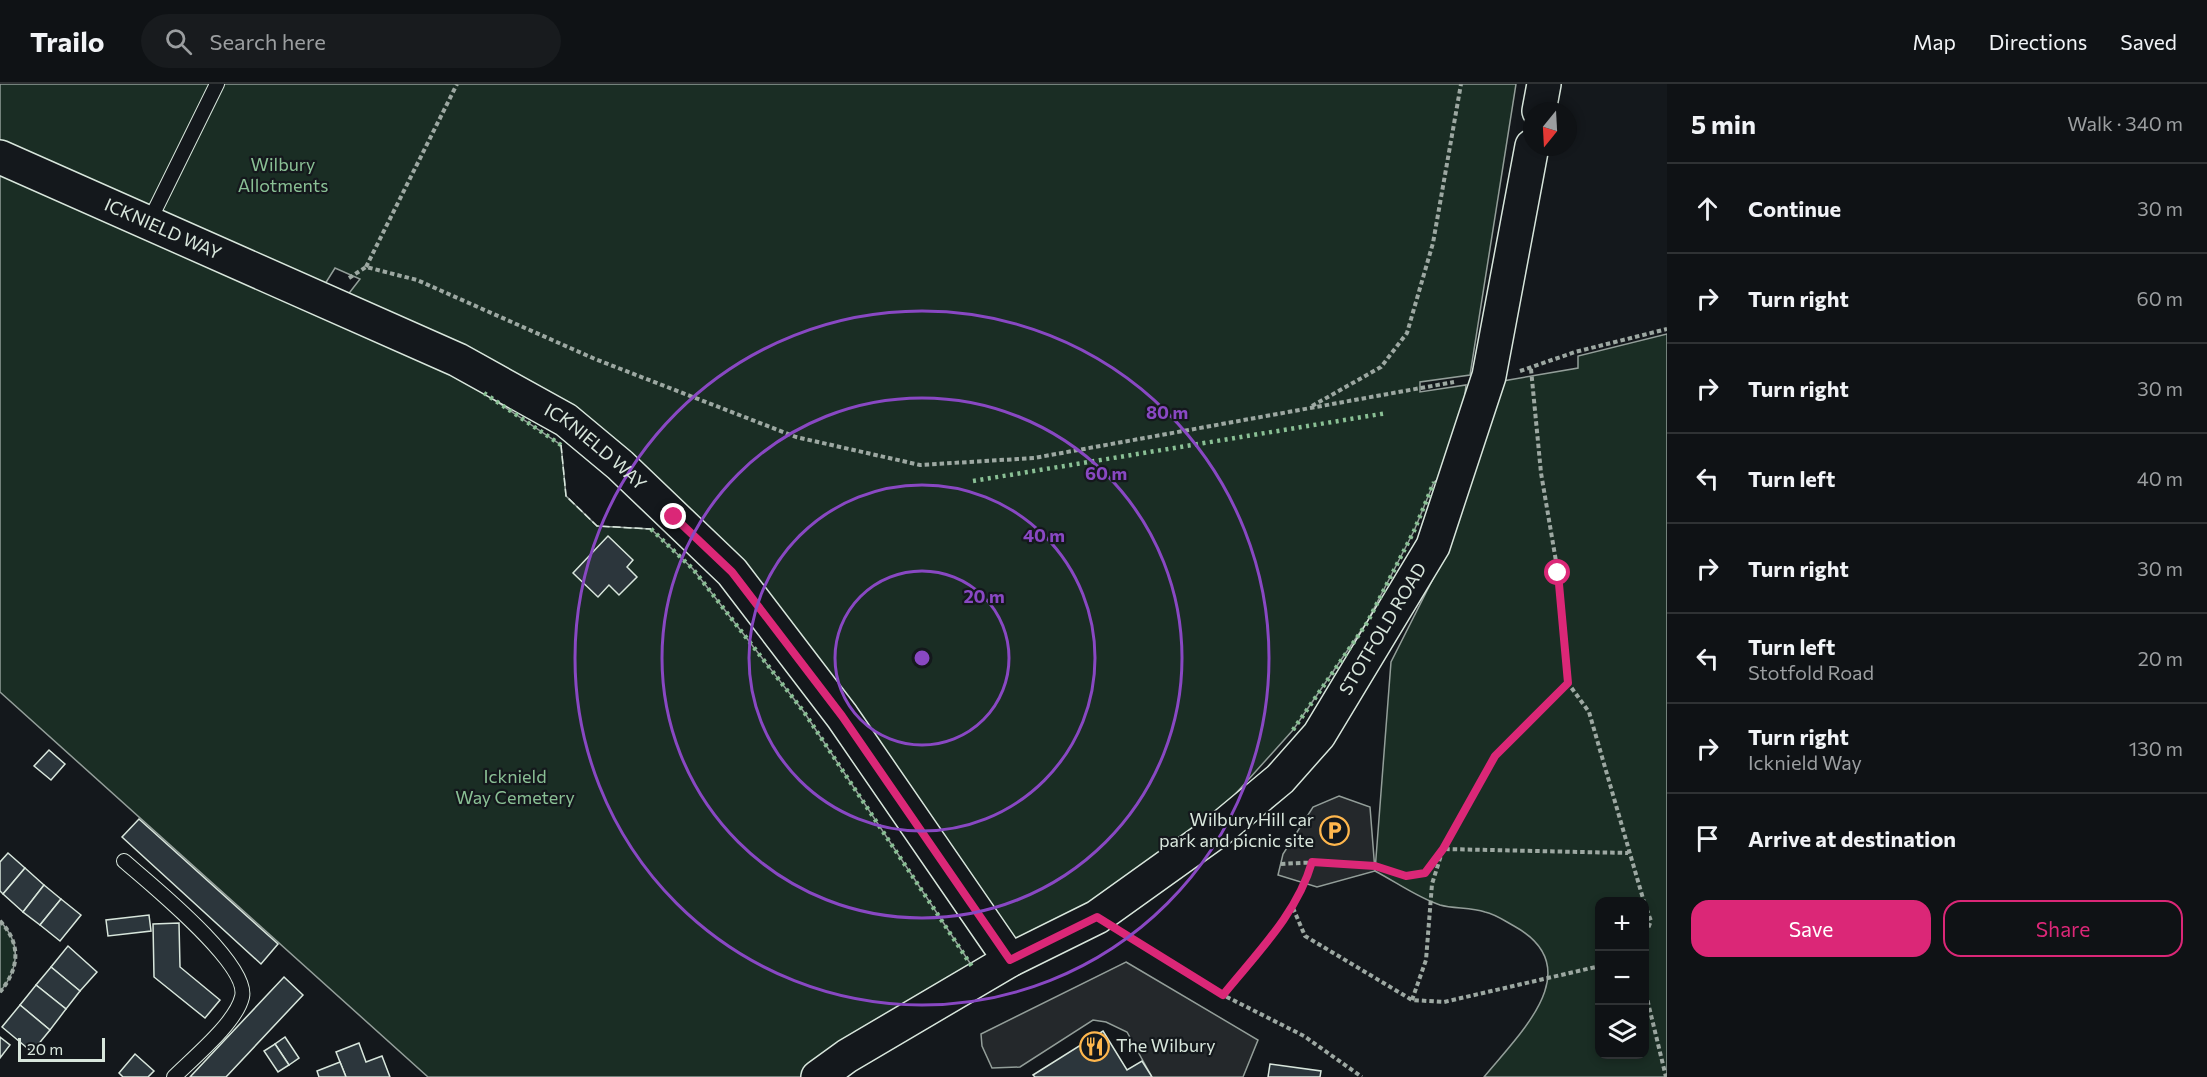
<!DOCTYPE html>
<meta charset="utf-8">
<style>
:root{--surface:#0f1215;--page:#181b1e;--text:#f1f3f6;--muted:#9b9ea0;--line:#2f3234;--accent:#db2777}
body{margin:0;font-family:Commissioner,sans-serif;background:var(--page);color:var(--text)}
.controls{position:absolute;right:18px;bottom:18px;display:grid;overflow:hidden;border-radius:12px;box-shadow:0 3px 9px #0003}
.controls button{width:54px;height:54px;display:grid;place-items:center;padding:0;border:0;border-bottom:2px solid var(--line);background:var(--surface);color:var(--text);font:30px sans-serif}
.compass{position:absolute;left:1523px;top:18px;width:54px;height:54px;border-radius:50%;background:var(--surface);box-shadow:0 3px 9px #0003;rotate:198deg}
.scale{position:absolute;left:18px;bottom:15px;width:87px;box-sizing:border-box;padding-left:6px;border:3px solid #d8e6dc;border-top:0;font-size:16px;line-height:21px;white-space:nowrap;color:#d8e6dc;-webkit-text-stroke:4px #14181c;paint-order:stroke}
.stop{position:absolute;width:18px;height:18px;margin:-14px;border:4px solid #db2777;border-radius:50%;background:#fff}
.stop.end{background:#db2777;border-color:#fff;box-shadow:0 2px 6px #0008}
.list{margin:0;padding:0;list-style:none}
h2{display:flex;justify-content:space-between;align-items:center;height:78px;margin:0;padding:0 24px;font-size:26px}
h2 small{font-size:20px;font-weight:400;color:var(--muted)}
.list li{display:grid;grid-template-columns:39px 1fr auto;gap:18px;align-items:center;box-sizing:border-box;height:90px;padding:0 24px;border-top:2px solid var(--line)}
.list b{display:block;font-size:22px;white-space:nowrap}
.list p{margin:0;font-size:20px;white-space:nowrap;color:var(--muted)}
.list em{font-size:20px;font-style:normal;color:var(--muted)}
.actions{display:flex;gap:12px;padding:18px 24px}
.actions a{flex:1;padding:14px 0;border:2px solid var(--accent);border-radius:18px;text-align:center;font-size:21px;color:var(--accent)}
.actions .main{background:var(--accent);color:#fff}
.icon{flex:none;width:33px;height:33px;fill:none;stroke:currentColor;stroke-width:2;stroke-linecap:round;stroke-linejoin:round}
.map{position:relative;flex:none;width:1667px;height:993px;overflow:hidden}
header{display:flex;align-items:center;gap:36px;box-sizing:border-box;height:84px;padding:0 30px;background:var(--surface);border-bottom:2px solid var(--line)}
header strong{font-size:28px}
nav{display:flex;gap:33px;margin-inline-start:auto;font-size:21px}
.search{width:420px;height:54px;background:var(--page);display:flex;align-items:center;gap:15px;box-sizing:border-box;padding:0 21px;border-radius:33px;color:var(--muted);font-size:22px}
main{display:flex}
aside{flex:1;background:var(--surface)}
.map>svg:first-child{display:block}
.green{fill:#1a2d24;stroke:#939e99;stroke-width:1.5;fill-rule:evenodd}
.parking{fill:#24282b;stroke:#939e99;stroke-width:1.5}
.building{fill:#2c363c;stroke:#d8e6dc;stroke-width:1.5}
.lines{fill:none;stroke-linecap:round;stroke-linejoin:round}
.lane-casing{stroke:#d8e6dc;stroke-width:16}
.secondary-casing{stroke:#d8e6dc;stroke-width:36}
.path{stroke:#9da8a2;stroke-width:4;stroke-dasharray:4.5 3;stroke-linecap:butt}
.lane{stroke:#14181c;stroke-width:14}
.secondary{stroke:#14181c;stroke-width:33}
.hedge{stroke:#8ac095;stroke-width:4.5;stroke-dasharray:3 4.5;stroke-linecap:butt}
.fence{stroke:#d8e6dc;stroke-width:1.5;stroke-dasharray:8 3;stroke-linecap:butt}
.route{stroke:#db2777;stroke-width:8}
.ring{fill:none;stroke:#8948c3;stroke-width:3}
.labels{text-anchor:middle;stroke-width:4.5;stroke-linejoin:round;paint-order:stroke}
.park-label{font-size:18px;fill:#8ac095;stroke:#14181c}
.street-label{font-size:18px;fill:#d8e6dc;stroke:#14181c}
.poi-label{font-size:18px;fill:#d8e6dc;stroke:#14181c;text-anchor:end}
.centre{fill:#8948c3;stroke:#14181c;stroke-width:3}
.ring-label{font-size:18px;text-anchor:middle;font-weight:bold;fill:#8948c3;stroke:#14181c;stroke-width:4.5;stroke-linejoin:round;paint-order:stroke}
</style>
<header>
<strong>Trailo</strong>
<div class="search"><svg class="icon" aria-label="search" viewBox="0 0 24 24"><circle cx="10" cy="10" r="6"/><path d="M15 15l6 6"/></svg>Search here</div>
<nav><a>Map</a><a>Directions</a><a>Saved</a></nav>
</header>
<main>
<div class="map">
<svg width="1667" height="993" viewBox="0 0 1667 993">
<rect width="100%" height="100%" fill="#14181c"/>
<g class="green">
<polygon points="0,0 1516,0 1470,291 1420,298 1420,308 1466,301 1464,319 1444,392 1434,398 1414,447 1367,538 1293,646 1212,736 1091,827 1009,866 626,374 343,217 360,195 335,184 320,208 0,61"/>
<polygon points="0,89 450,286 561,361 566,412 597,442 651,445 693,485 804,628 974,885 805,993 428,993 0,608"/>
<path d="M1667,250V993H1484C1520,949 1590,884 1514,842C1505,837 1495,830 1485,828C1471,823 1454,825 1440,821C1418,814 1396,798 1375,787L1391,578L1449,463L1503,297L1578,284V272ZM1600,818H1644V970H1600Z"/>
<path d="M0,837C22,860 19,885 0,908Z"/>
</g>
<g class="parking">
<polygon points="1339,712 1370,723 1375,787 1317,803 1278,791 1283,770 1313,723"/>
<polygon points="1126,878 1258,956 1243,993 1152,993 1127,948 1106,938 1093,936 1020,983 992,984 982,962 981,950"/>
</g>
<g class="building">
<polygon points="608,452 633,476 627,483 637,493 619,511 609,501 598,513 573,489"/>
<polygon points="49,666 65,680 51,696 34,682"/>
<polygon points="139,735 278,860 261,880 122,753"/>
<polygon points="8,769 25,784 3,810 0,807 0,778"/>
<polygon points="25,784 44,801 23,828 3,810"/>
<polygon points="44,801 61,815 40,841 23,828"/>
<polygon points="61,815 81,831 60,857 40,841"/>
<polygon points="149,831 151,847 108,852 106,836"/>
<polygon points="179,839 180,883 220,916 205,934 154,893 153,840"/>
<polygon points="68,862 97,888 80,907 51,883"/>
<polygon points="51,883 80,907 66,925 36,901"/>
<polygon points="284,893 303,911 226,993 190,993"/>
<polygon points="36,901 66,925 50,946 20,921"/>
<polygon points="20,921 50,946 32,968 2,943"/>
<polygon points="1103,947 1127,986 1142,977 1152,993 1035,993 1033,991"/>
<polygon points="0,953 10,961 0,974"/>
<polygon points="285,953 299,974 289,981 275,960"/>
<polygon points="359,959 366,978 382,972 390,993 346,993 336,968"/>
<polygon points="275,960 289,981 278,988 264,967"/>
<polygon points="135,970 154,987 148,993 123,993 119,989"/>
<polygon points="340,978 346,993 319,993 317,987"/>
<polygon points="1270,980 1321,987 1320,993 1268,993"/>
</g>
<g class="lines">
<defs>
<g id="lane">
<polyline points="148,140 217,0"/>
<path d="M124,777C149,799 250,880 242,913C236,939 193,974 174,993"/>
</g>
<g id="secondary">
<polyline points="1539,27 1544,0"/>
<path id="s1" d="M0,73L458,276L566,336L620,381L732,488L842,632L1010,876"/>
<path id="s2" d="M818,993L847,972L1010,876L1097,833L1220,745L1280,695L1319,651L1433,462L1489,292L1532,62"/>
</g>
</defs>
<use href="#lane" class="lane-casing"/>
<use href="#secondary" class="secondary-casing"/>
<g class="path">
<polyline points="366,183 457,0"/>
<polyline points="349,194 366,183 417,196 595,275 796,353 920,381 1034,374 1454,298"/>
<polyline points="1531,285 1541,389 1558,489 1568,599 1589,628 1644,818"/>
<polyline points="1520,287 1575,268 1667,245"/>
<polyline points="1312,322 1381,283 1407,249 1433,159 1461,0"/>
<path d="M1281,780C1311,778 1345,777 1375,782C1397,787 1400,793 1425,789L1443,765L1495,672L1568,599"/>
<polyline points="1644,818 1651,837 1644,854"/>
<polyline points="1293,824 1305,852 1412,916 1444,918 1600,882"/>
<path d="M0,837C22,860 19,885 0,908"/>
<polyline points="1124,850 1223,911 1304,952 1362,993"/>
<polyline points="1644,902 1666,993"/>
<path d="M1223,911C1256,870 1297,830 1312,778"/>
<polyline points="1412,916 1426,876 1432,800 1443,765 1628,769"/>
</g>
<use href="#lane" class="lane"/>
<use href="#secondary" class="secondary"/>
<g class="hedge">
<polyline points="484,309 561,361"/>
<polyline points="973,397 1387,329"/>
<polyline points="651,445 693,485 804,628 973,884"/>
<polyline points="1293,646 1367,539 1414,447 1434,398"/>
</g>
<polyline class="fence" points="561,361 566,412 597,442 651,445"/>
</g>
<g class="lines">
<path class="route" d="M674,433L732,488L842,632L1010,876L1097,833L1223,911C1256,870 1297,830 1312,778L1375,782L1406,792L1425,789L1443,765L1495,672L1568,599L1558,489"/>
</g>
<g class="ring">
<circle cx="922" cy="574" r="87"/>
<circle cx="922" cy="574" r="173"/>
<circle cx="922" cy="574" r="260"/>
<circle cx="922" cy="574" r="347"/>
</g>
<defs>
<symbol id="parking-ring" viewBox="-11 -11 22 22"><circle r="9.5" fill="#14181c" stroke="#ffb74d" stroke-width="1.5"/><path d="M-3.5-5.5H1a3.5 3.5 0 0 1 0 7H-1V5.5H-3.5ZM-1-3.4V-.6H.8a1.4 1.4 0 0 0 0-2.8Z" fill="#ffb74d"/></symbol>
<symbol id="restaurant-ring" viewBox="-11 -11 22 22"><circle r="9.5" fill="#14181c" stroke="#ffb74d" stroke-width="1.5"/><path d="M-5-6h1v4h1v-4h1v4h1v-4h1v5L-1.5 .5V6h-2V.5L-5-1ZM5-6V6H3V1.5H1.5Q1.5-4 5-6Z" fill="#ffb74d"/></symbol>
</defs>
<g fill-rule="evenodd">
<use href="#parking-ring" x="1318" y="730" width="33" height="33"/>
<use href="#restaurant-ring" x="1078" y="946" width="33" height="33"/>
</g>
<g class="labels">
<g class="park-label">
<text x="283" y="87">Wilbury<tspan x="283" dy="21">Allotments</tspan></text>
<text x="515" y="699">Icknield<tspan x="515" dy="21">Way Cemetery</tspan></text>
</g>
<g class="street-label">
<text dy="6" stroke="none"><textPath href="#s1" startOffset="178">ICKNIELD WAY</textPath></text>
<text dy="6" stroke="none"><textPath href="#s1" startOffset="664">ICKNIELD WAY</textPath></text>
<text dy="6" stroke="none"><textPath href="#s2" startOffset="734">STOTFOLD ROAD</textPath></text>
</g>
<g class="poi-label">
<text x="1314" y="742">Wilbury Hill car<tspan x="1314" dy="21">park and picnic site</tspan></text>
<text x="1116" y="968" text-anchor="start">The Wilbury</text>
</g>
</g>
<circle cx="922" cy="574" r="9" class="centre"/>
<g class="ring-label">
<text x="1167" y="335">80 m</text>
<text x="1106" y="396">60 m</text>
<text x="1044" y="458">40 m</text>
<text x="984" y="519">20 m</text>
</g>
</svg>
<div class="controls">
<button>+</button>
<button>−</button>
<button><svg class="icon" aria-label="layers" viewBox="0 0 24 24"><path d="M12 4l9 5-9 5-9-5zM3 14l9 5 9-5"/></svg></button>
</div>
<svg class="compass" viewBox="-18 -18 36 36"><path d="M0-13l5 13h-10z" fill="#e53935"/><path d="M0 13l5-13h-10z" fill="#9b9ea0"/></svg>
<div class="scale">20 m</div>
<div class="stop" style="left:1558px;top:489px"></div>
<div class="stop end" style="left:674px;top:433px"></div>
</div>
<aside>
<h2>5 min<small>Walk · 340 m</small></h2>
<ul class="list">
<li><svg class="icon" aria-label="ahead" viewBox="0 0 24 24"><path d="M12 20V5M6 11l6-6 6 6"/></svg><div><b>Continue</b></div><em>30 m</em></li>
<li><svg class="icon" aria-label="right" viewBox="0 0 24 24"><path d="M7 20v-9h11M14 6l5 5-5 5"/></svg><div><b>Turn right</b></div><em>60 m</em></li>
<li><svg class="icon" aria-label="right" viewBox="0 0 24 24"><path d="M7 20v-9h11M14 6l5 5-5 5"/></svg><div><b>Turn right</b></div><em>30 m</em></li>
<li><svg class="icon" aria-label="left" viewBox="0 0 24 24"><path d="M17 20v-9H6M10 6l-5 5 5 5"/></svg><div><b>Turn left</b></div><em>40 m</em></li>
<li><svg class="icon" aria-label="right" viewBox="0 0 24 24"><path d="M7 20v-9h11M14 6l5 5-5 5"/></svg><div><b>Turn right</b></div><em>30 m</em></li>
<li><svg class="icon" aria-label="left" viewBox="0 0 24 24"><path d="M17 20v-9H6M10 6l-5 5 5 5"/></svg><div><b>Turn left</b><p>Stotfold Road</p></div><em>20 m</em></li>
<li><svg class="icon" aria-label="right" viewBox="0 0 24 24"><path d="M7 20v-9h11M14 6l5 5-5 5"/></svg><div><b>Turn right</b><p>Icknield Way</p></div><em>130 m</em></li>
<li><svg class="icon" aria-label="arrive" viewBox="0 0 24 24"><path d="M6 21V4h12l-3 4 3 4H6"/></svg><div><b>Arrive at destination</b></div></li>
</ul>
<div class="actions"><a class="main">Save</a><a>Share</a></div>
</aside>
</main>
